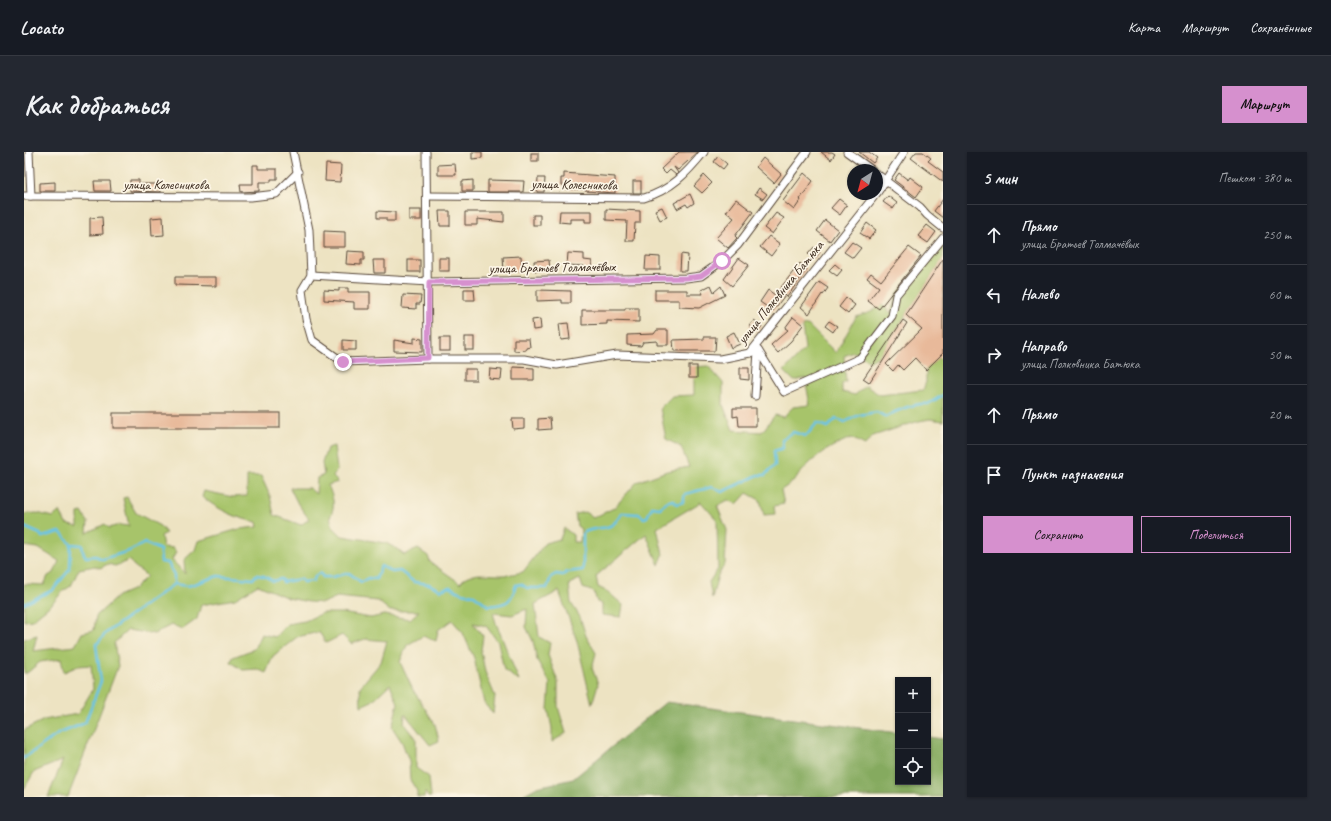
<!DOCTYPE html>
<html lang="ru">
<meta charset="utf-8">
<style>
:root{--surface:#171b24;--page:#242831;--text:#f1f3f6;--muted:#9ea1a6;--line:#363941;--accent:#d690ce}
body{margin:0;font-family:Caveat,sans-serif;background:var(--page);color:var(--text)}
.controls{position:absolute;right:12px;bottom:12px;display:grid;overflow:hidden;border-radius:0px;box-shadow:0 1px 3px #0004}
.controls button{width:36px;height:36px;display:grid;place-items:center;padding:0;border:0;border-bottom:1px solid var(--line);background:var(--surface);color:var(--text);font:20px sans-serif}
.compass{position:absolute;left:823px;top:12px;width:36px;height:36px;border-radius:50%;background:var(--surface);box-shadow:0 1px 3px #0004;rotate:216deg}
.stop{position:absolute;width:12px;height:12px;margin:-9px;border:3px solid #d690ce;border-radius:50%;background:#fff}
.stop.end{background:#d690ce;border-color:#fff;box-shadow:0 1px 4px #0008}
.list{margin:0;padding:0;list-style:none}
h2{display:flex;justify-content:space-between;align-items:center;height:52px;margin:0;padding:0 16px;font-size:17px}
h2 small{font-size:13px;font-weight:400;color:var(--muted)}
.list li{display:grid;grid-template-columns:26px 1fr auto;gap:12px;align-items:center;box-sizing:border-box;height:60px;padding:0 16px;border-top:1px solid var(--line)}
.list b{display:block;font-size:15px;white-space:nowrap}
.list p{margin:0;font-size:13px;white-space:nowrap;color:var(--muted)}
.list em{font-size:13px;font-style:normal;color:var(--muted)}
.actions{display:flex;gap:8px;padding:12px 16px}
.actions a{flex:1;padding:9px 0;border:1px solid var(--accent);border-radius:0px;text-align:center;font-size:14px;color:var(--accent)}
.actions .main{background:var(--accent);color:#111}
.icon{flex:none;width:22px;height:22px;fill:none;stroke:currentColor;stroke-width:2;stroke-linecap:round;stroke-linejoin:round}
.map{position:relative;flex:none;width:919px;height:645px;overflow:hidden;border-radius:0px}
header{display:flex;align-items:center;gap:24px;box-sizing:border-box;height:56px;padding:0 20px;background:var(--surface);border-bottom:1px solid var(--line)}
header strong{font-size:19px}
nav{display:flex;gap:22px;margin-inline-start:auto;font-size:14px}
.intro{display:flex;align-items:center;justify-content:space-between;box-sizing:border-box;height:96px;padding:0 24px}
h1{margin:0;font-size:28px}
.button{padding:10px 18px;border-radius:0px;background:var(--accent);color:#111;font-size:14px;font-weight:700}
main{display:flex;gap:24px;padding:0 24px}
aside{flex:1;background:var(--surface);border-radius:0px;box-shadow:0 1px 3px #0004}
.map>svg:first-child{display:block}
.green{fill:#a7c46b;stroke:#717744}
.forest{fill:#85aa5f;stroke:#606a3e}
.lines{fill:none;stroke-linecap:round;stroke-linejoin:round}
.stream{stroke:#69c4e7;stroke-width:2.5}
.building{fill:#e8b99a}
.street-casing{stroke:#564637;stroke-width:9}
.street{stroke:#fff;stroke-width:7}
.route{stroke:#d690ce;stroke-width:5}
.labels{text-anchor:middle;stroke-width:3.5;stroke-linejoin:round;paint-order:stroke}
.street-label{font-size:14px;fill:#3b2a1e;stroke:#fcf5e5}
</style>
<header>
<strong>Locato</strong>
<nav><a>Карта</a><a>Маршрут</a><a>Сохранённые</a></nav>
</header>
<div class="intro"><h1>Как добраться</h1><a class="button">Маршрут</a></div>
<main>
<div class="map">
<svg width="919" height="645" viewBox="0 0 919 645">
<rect width="100%" height="100%" fill="#fcf5e5"/>
<filter id="ink" filterUnits="userSpaceOnUse"><feTurbulence type="fractalNoise" baseFrequency=".025" numOctaves="2"/><feDisplacementMap in="SourceGraphic" scale="8" xChannelSelector="R" yChannelSelector="G"/><feConvolveMatrix kernelMatrix="1 2 1 2 8 2 1 2 1" color-interpolation-filters="sRGB"/></filter>
<filter id="wash" filterUnits="userSpaceOnUse"><feTurbulence type="fractalNoise" baseFrequency=".012" numOctaves="4" result="noise"/><feDisplacementMap in="SourceGraphic" scale="16" xChannelSelector="R" yChannelSelector="G"/><feGaussianBlur stdDeviation="0.9" result="paint"/><feColorMatrix in="noise" values="0 0 0 0 0 0 0 0 0 0 0 0 0 0 0 0 0 1.4 0 .05"/><feComposite in="paint" operator="in"/></filter>
<g filter="url(#wash)">
<rect width="100%" height="100%" fill="#ede3c2"/>
<path class="green" d="M919,86V107L855,204L846,209L830,200L820,204L822,230L818,232V240L831,243L842,234L856,243L899,238L902,230V218L914,206L919,207V269L906,267L895,269L849,284L841,293L827,286C812,292 799,299 787,310C775,321 771,330 757,338L760,352L750,354L751,362L740,363L736,348L723,341L713,352L704,348L693,354L703,378L701,412L694,423L688,446L685,430L694,417L693,368L677,350L633,376L639,403L635,413L622,382L572,424L574,435L584,440L599,453L597,465L578,463V452L573,450L570,440L559,436L556,427L545,432L547,451L556,465L562,484L572,501L568,516L574,532L568,552L553,489L535,439L511,452L515,485L526,491L524,503L534,530V555L542,581L528,590V576L524,557L526,531L513,508L509,489L502,475L503,457L488,463L469,461L472,471L495,529L480,518L474,490L462,474L449,471L459,484L457,499L461,520L471,544L469,562L460,551L450,506L439,481L428,468L414,478L412,489L399,484L383,493L376,510L389,538L411,572L415,589L406,593L381,562L380,571L392,586V616L405,625L407,645H404L401,640L400,645H393V639L386,628L385,609L378,590L368,575L374,551L366,532L348,549L337,554L336,535L357,510L363,489L341,487L327,492L318,483L302,491L295,480L273,485L249,504L242,521L233,517L219,518L207,510L209,505L230,497L237,482L251,485L263,472L281,469L298,461H318L347,466L360,463L386,467L395,459H366L354,449L313,445L299,451L285,450L264,446L234,433L211,447L177,453L173,467L159,477L147,473L130,482L104,478L90,491L94,514L44,645H24L39,608L10,620L0,637V578L20,568L54,562L69,537L67,513L54,514L40,520L37,507L16,510L3,521H0V487L13,483L9,499L51,494L58,481L70,478L72,464L94,444L110,437L123,424L109,413L106,408L91,414L84,412L76,416L71,414L55,417L47,434L39,439L28,452L8,468L0,469V432L20,433L24,424L30,421L35,409L14,396L0,394V362L13,361L29,365L36,359L42,372L54,375V361L58,360L64,370L63,381L81,372L85,376L95,373L105,374L99,346L103,345L112,361L136,374L142,381L137,384L139,395L149,396L152,400L148,408L161,422L160,408L171,398L174,389L215,377L234,375L233,370C213,367 194,357 178,345L180,339L209,345L223,344V324H237L246,344L250,363L277,373L285,367L274,352L266,336H285L292,342L293,326L300,323L298,311L303,296L310,294L313,317L309,325L314,330L304,333C309,345 312,353 306,365L309,375L318,384L362,391L373,397L380,403L394,397L404,404L406,410L436,431C447,417 464,424 480,423C486,423 493,421 499,420L521,391L536,387L540,376L549,383V390H556L557,377L553,374L551,362L561,360L569,366L590,356L613,330L643,319L665,315L657,295L642,287L636,256L648,244L670,243V215L684,214L699,231V253L709,278L738,280L751,263L759,265L769,255L786,253L781,226L770,229L760,219L781,197L778,174L784,173L812,201L832,165L847,160L857,152L867,161L872,143Z"/>
<polygon class="forest" points="642,550 874,581 874,630 904,630 904,585 919,587 919,645 495,645 513,635 549,627"/>
<g class="lines">
<g class="stream">
<path d="M0,375L16,382L18,385L36,380L47,392L58,393L59,400L62,405L71,404L79,407L105,399L121,391L136,398L137,410L144,411L150,423V432L164,434L194,424L229,427L232,423L240,424L249,429L257,427L259,430L277,427L279,430L289,429L292,423L296,421L299,425H308L325,421L337,430L344,426L352,427L357,414L368,420L376,419L390,430L405,432L416,438L426,435L437,441L450,443L465,454C483,452 487,451 492,433L497,432L503,436H523L527,425L532,422L539,423L543,420L559,418V381C578,371 585,383 598,361L615,362L620,366L623,365L628,355L636,356L644,349L649,348L653,352L659,350L661,342L688,335L698,340L734,323H741L751,313L750,299L759,296L758,288L769,280L782,284L793,271L804,275L812,267L821,270L835,263L853,260L862,265C871,259 893,250 904,252L919,243"/>
<polyline points="0,452 29,438 46,417 47,392"/>
<polyline points="0,606 34,582 61,571 77,529 72,493 82,481 150,432"/>
</g>
</g>
<g id="blocks">
<g class="building">
<polygon points="448,0 458,0 458,6 448,7"/>
<polygon points="655,0 674,0 654,18 650,15 654,21 652,23 646,18 642,22 637,17"/>
<polygon points="797,0 808,0 811,2 807,8"/>
<polygon points="835,0 845,0 853,6 849,11"/>
<polygon points="892,0 899,0 907,6 904,9 919,20 919,30 887,6"/>
<rect x="507" y="1" width="7" height="8"/>
<polygon points="694,4 703,12 699,17 690,10"/>
<polygon points="739,6 757,22 750,31 732,15"/>
<polygon points="302,12 317,13 316,30 301,29"/>
<polygon points="431,12 432,23 414,23 414,13"/>
<polygon points="229,13 234,13 234,17 253,17 253,27 247,27 247,30 235,30 235,39 217,40 216,32 229,32"/>
<polygon points="540,21 591,25 591,41 561,39 561,37 540,37 540,33 537,33 537,26 540,26"/>
<polygon points="780,21 789,29 776,47 777,48 770,58 759,49"/>
<polygon points="875,21 884,28 886,25 899,35 892,45 870,28"/>
<polygon points="680,23 688,31 678,41 670,34"/>
<polygon points="514,26 521,26 520,40 513,40"/>
<polygon points="106,28 115,28 115,32 136,32 137,40 106,39"/>
<polygon points="449,28 449,39 438,39 438,29"/>
<polygon points="464,28 500,29 499,40 464,40"/>
<polygon points="70,29 86,29 87,39 71,39"/>
<rect x="609" y="29" width="8" height="12"/>
<polygon points="31,30 31,39 16,39 16,31"/>
<polygon points="735,36 743,42 739,47 731,42"/>
<polygon points="666,42 670,51 664,55 662,52 653,57 650,51"/>
<polygon points="864,44 873,51 869,57 859,50"/>
<polygon points="712,47 729,60 711,84 713,86 704,96 692,86 710,66 702,60"/>
<polygon points="815,47 823,53 816,63 807,56"/>
<polygon points="919,47 919,66 910,59"/>
<polygon points="638,55 643,65 636,68 631,58"/>
<polygon points="582,57 616,59 616,71 611,71 610,89 602,89 603,69 582,68"/>
<rect x="385" y="58" width="12" height="10"/>
<polygon points="353,59 371,60 371,69 362,69 362,66 353,66"/>
<polygon points="415,59 426,59 426,74 416,74"/>
<polygon points="536,59 568,59 568,70 561,70 561,67 546,67 546,71 535,70"/>
<polygon points="441,60 480,60 480,70 453,67 453,73 441,73"/>
<polygon points="752,61 760,66 748,82 740,76"/>
<rect x="509" y="63" width="7" height="10"/>
<polygon points="78,65 79,82 66,83 66,66"/>
<polygon points="139,65 140,83 128,84 127,66"/>
<polygon points="801,68 814,78 806,89 793,79"/>
<polygon points="843,71 852,78 845,87 836,81"/>
<polygon points="903,73 912,80 904,91 894,84"/>
<polygon points="300,79 321,80 321,95 300,95"/>
<polygon points="745,84 756,92 747,104 736,95"/>
<polygon points="828,90 837,96 829,106 820,100"/>
<polygon points="790,95 796,100 791,107 784,102"/>
<polygon points="885,95 897,104 855,157 844,149 855,135 843,126 847,121 857,129"/>
<polygon points="323,99 340,100 340,108 337,108 337,113 322,112"/>
<polygon points="544,101 560,102 560,108 568,109 567,119 559,119 560,114 543,113"/>
<polygon points="657,102 664,103 663,119 656,119"/>
<polygon points="497,104 498,119 480,120 479,105"/>
<polygon points="622,104 636,105 636,118 621,118"/>
<rect x="415" y="106" width="10" height="13"/>
<polygon points="715,106 725,113 708,134 700,127"/>
<polygon points="919,107 919,201 902,218 891,206 879,218 874,213 869,219 862,212 898,177 882,163"/>
<polygon points="349,108 361,108 361,121 350,121"/>
<rect x="384" y="108" width="12" height="12"/>
<polygon points="525,108 526,118 511,119 510,109"/>
<polygon points="776,111 783,117 763,145 761,143 749,159 736,150 744,138 751,143"/>
<polygon points="811,112 818,118 813,124 805,118"/>
<polygon points="151,125 192,125 192,134 151,133"/>
<polygon points="795,130 804,136 799,143 798,142 785,162 777,155"/>
<polygon points="687,133 690,140 697,134 701,143 675,156 655,155 655,148 631,148 631,138 663,138 663,142 679,142 677,138"/>
<polygon points="315,136 324,136 324,140 346,140 346,157 330,157 330,150 300,148 300,138 315,139"/>
<polygon points="440,137 450,137 451,148 440,148"/>
<polygon points="513,138 547,139 547,151 538,151 538,148 513,149"/>
<polygon points="379,143 397,144 396,152 392,152 392,157 378,156"/>
<polygon points="822,146 831,153 824,162 815,155"/>
<polygon points="601,156 615,156 615,170 583,169 583,172 558,173 558,158 601,158"/>
<polygon points="769,165 779,173 767,189 754,201 747,193 764,178 761,176"/>
<polygon points="516,167 517,177 509,178 508,168"/>
<polygon points="730,168 738,174 733,180 725,174"/>
<polygon points="879,168 883,171 845,231 839,227"/>
<polygon points="805,169 813,174 809,180 801,174"/>
<polygon points="544,171 546,187 537,188 535,172"/>
<polygon points="633,178 644,178 644,193 633,193 633,189 619,190 617,194 603,193 603,183 630,182"/>
<polygon points="710,180 716,192 707,196 702,184"/>
<rect x="441" y="185" width="9" height="13"/>
<polygon points="680,185 692,185 691,199 650,199 649,188 680,187"/>
<polygon points="390,186 398,187 398,200 370,199 370,188 390,191"/>
<rect x="416" y="186" width="10" height="13"/>
<polygon points="490,187 505,187 506,195 502,196 502,198 490,199"/>
<polygon points="319,188 332,189 332,198 319,198"/>
<rect x="665" y="214" width="8" height="12"/>
<polygon points="489,215 510,216 510,228 489,228"/>
<polygon points="716,216 725,216 725,228 716,227"/>
<rect x="441" y="217" width="11" height="11"/>
<polygon points="466,217 478,218 477,228 465,227"/>
<polygon points="709,256 732,256 732,274 715,274 714,264 709,265"/>
<rect x="89" y="261" width="167" height="15"/>
<polygon points="526,266 527,277 514,278 514,267"/>
<polygon points="488,267 500,267 500,276 489,277"/>
</g>
</g>
</g>
<g filter="url(#ink)">
<use href="#blocks" fill-opacity="0" stroke="#564637" stroke-width="1"/>
<g class="lines">
<defs>
<g id="street">
<polyline points="5,0 7,44"/>
<polyline points="269,0 285,78 287,123 278,138 282,167 288,188 319,210 404,207 500,207 533,213 593,203 696,207 726,201 852,42"/>
<polyline points="402,0 404,207"/>
<polyline points="823,0 848,18"/>
<polyline points="853,22 896,55 903,63 919,76"/>
<polyline points="853,41 880,0"/>
<polyline points="0,44 227,45 252,42 274,20"/>
<path d="M403,44L620,46C647,38 663,21 680,0"/>
<polyline points="287,123 405,130 662,126 677,124 698,109 714,93 783,0"/>
<polyline points="727,201 734,198 760,240 836,206 868,164 872,143 919,86"/>
<polyline points="731,244 734,199"/>
</g>
</defs>
<use href="#street" class="street-casing"/>
<use href="#street" class="street"/>
</g>
</g>
<g class="lines" filter="url(#ink)">
<polyline class="route" points="319,210 404,206 405,130 662,126 677,124 698,109"/>
</g>
<g class="labels">
<g class="street-label">
<text x="142" y="37">улица Колесникова</text>
<text transform="translate(550 32) rotate(1)" y="5">улица Колесникова</text>
<text transform="translate(528 115) rotate(-1)" y="5">улица Братьев Толмачёвых</text>
<text transform="translate(756 140) rotate(-51)" y="5">улица Полковника Батюка</text>
</g>
</g>
</svg>
<div class="controls">
<button>+</button>
<button>−</button>
<button><svg class="icon" aria-label="locate" viewBox="0 0 24 24"><circle cx="12" cy="12" r="6"/><path d="M12 2v4M12 18v4M2 12h4M18 12h4"/></svg></button>
</div>
<svg class="compass" viewBox="-18 -18 36 36"><path d="M0-13l5 13h-10z" fill="#e53935"/><path d="M0 13l5-13h-10z" fill="#9ea1a6"/></svg>
<div class="stop" style="left:698px;top:109px"></div>
<div class="stop end" style="left:319px;top:210px"></div>
</div>
<aside>
<h2>5 мин<small>Пешком · 380 m</small></h2>
<ul class="list">
<li><svg class="icon" aria-label="ahead" viewBox="0 0 24 24"><path d="M12 20V5M6 11l6-6 6 6"/></svg><div><b>Прямо</b><p>улица Братьев Толмачёвых</p></div><em>250 m</em></li>
<li><svg class="icon" aria-label="left" viewBox="0 0 24 24"><path d="M17 20v-9H6M10 6l-5 5 5 5"/></svg><div><b>Налево</b></div><em>60 m</em></li>
<li><svg class="icon" aria-label="right" viewBox="0 0 24 24"><path d="M7 20v-9h11M14 6l5 5-5 5"/></svg><div><b>Направо</b><p>улица Полковника Батюка</p></div><em>50 m</em></li>
<li><svg class="icon" aria-label="ahead" viewBox="0 0 24 24"><path d="M12 20V5M6 11l6-6 6 6"/></svg><div><b>Прямо</b></div><em>20 m</em></li>
<li><svg class="icon" aria-label="arrive" viewBox="0 0 24 24"><path d="M6 21V4h12l-3 4 3 4H6"/></svg><div><b>Пункт назначения</b></div></li>
</ul>
<div class="actions"><a class="main">Сохранить</a><a>Поделиться</a></div>
</aside>
</main>
